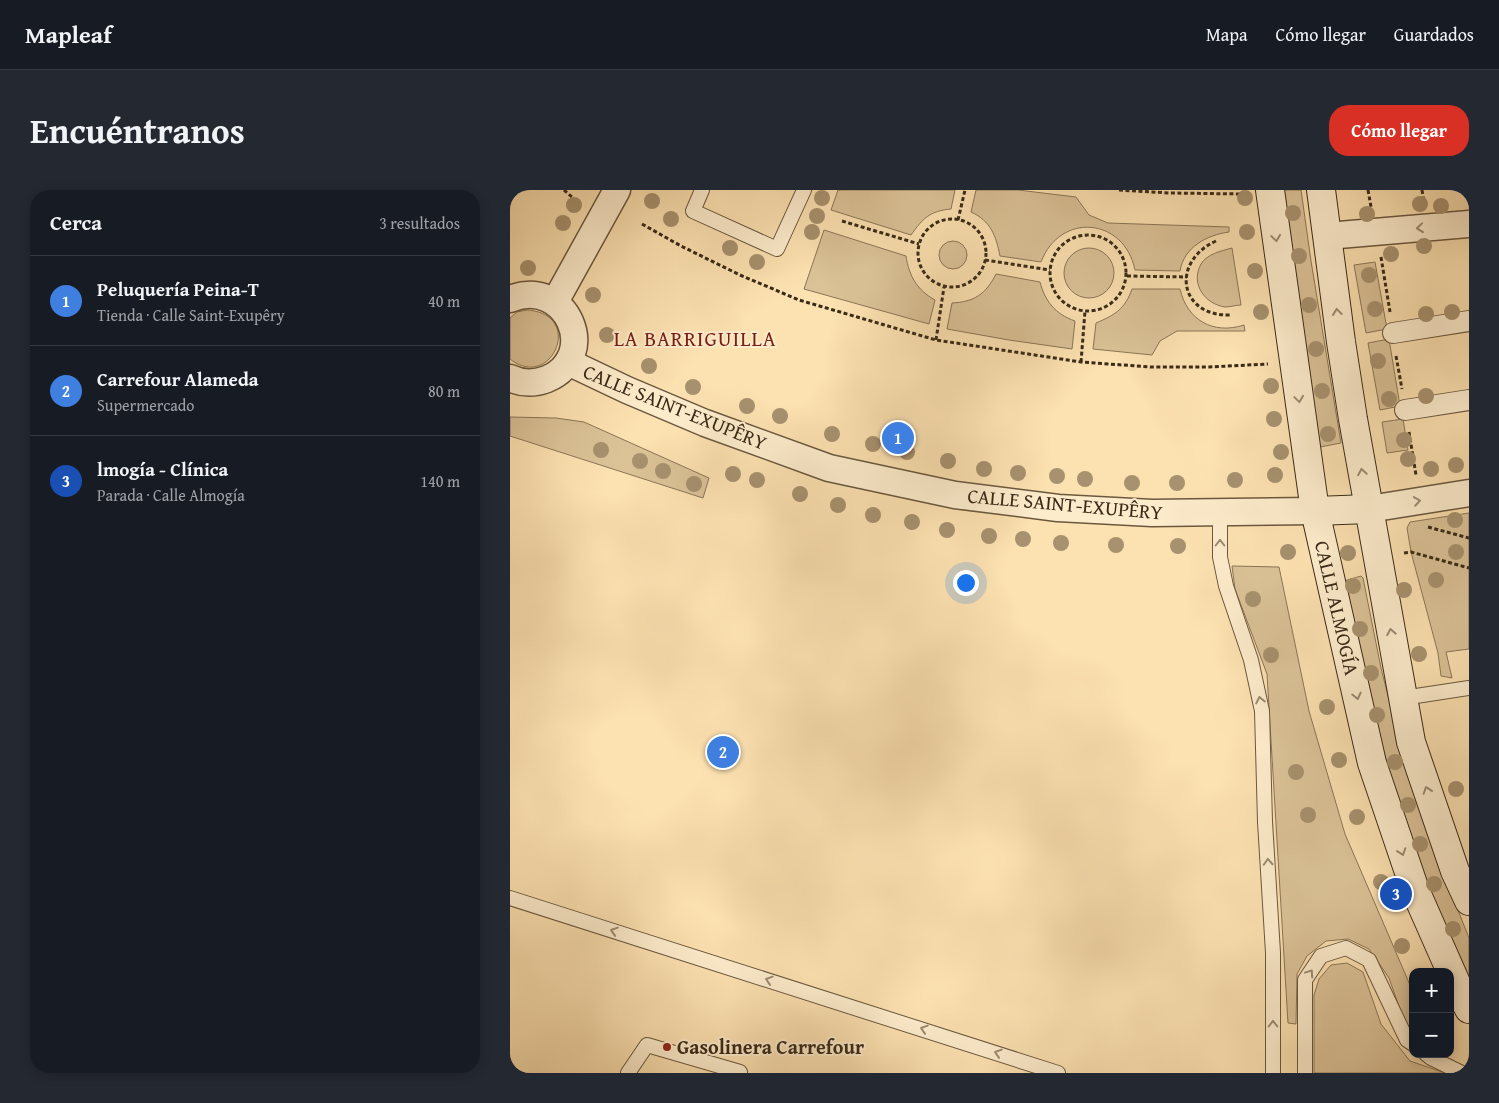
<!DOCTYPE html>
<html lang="es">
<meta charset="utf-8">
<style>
:root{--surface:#171b24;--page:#242831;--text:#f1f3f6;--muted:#9ea1a6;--line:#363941;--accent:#d93025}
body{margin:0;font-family:"Gentium Book Plus",serif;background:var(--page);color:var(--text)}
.controls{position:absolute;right:15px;bottom:15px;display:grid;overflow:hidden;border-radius:10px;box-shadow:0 2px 12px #0003}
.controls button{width:45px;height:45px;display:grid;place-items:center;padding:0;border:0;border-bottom:1px solid var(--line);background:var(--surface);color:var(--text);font:25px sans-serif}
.you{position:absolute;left:455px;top:392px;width:18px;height:18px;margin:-12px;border:4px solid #fff;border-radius:50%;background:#1a73e8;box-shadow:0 0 0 8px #1a73e833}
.badge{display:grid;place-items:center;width:32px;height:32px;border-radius:50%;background:var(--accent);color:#fff;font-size:16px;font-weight:700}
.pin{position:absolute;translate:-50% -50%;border:2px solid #fff;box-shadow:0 1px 5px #0006}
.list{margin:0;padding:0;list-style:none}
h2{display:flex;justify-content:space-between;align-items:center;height:65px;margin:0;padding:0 20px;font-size:21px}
h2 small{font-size:16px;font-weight:400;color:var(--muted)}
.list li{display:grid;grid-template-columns:32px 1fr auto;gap:15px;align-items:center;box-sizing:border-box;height:90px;padding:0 20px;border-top:1px solid var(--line)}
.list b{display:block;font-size:19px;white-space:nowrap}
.list p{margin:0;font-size:16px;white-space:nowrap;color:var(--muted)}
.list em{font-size:16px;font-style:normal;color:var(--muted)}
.map{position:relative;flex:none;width:959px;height:883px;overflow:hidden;border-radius:20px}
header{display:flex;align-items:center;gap:30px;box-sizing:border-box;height:70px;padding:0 25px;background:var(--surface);border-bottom:1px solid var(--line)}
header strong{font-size:24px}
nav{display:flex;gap:28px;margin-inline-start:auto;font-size:18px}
.intro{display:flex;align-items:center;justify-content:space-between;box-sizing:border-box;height:120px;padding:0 30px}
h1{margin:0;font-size:35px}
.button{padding:12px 22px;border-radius:20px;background:var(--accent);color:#fff;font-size:18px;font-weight:700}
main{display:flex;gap:30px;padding:0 30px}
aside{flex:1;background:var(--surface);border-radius:20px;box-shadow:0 2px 12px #0003}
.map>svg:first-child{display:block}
.green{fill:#dbc297;stroke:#8a7657}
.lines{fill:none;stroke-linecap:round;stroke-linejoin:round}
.service-casing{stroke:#6a583e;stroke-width:16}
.pedestrian-casing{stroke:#6a583e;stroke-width:22}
.minor-casing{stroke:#6a583e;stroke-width:29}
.secondary-casing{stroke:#392a17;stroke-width:30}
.path{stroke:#392a17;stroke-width:3;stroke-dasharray:4 2.5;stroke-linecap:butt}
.service{stroke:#fdeccc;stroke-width:14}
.pedestrian{stroke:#fdeccc;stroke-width:20}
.minor{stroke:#fdeccc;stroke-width:26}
.secondary{stroke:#fdeccc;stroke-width:28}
.tree{fill:#a7916e}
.oneway{stroke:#9b8b72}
.poi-dot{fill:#8f2418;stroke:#fdeccc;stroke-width:2}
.labels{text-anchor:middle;stroke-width:4;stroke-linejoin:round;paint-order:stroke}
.street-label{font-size:20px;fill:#392a17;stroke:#fdeccc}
.poi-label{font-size:20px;font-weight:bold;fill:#392a17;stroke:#fdeccc;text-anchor:start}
.neighbourhood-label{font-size:21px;letter-spacing:1px;fill:#7a1f14;stroke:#fdeccc}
</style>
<header>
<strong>Mapleaf</strong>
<nav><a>Mapa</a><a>Cómo llegar</a><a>Guardados</a></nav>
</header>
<div class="intro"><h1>Encuéntranos</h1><a class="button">Cómo llegar</a></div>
<main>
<aside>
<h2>Cerca<small>3 resultados</small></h2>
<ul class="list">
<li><span class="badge" style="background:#3f7fe0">1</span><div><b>Peluquería Peina-T</b><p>Tienda · Calle Saint-Exupêry</p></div><em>40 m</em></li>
<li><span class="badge" style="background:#3f7fe0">2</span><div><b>Carrefour Alameda</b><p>Supermercado</p></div><em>80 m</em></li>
<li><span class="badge" style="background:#1a4fb4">3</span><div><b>lmogía - Clínica</b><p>Parada · Calle Almogía</p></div><em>140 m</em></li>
</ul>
</aside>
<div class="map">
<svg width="959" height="883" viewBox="0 0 959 883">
<rect width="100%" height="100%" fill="#fce1b1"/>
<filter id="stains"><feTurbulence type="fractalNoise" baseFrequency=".004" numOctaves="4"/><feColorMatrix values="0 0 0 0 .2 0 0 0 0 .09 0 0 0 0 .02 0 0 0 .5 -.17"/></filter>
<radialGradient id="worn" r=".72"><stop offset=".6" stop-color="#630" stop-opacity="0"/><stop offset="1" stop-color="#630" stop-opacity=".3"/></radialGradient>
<g class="green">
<path d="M328,0H445L441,19C420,21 413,28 401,45L321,20Z"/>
<path d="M466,0H508L566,7L579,25L598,33L719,37V42C697,45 674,57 670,81L625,80C614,27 550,22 531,72L490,66C486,46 481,31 461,22Z"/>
<polygon points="771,0 791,0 801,71 831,253 810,257"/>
<path d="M314,40L396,66C399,86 407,100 425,110L419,134L294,99Z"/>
<circle cx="443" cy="65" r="14"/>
<path d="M722,58L731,115C726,115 720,117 715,117C695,114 680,94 691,74C697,64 711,61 722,58Z"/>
<circle cx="579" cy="83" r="25"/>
<polygon points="865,72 877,139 856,143 844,75"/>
<path d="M486,84L530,92C535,111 545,124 565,131L562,159L499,150L437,139L442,113C464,112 476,104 486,84Z"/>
<path d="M622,99H670C677,130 703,145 734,135L735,141H667L650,151L642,165L583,159L586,133C605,125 615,119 622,99Z"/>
<path d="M17,120C76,124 41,202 0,169V128L7,122Z"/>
<polygon points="879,149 890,216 870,220 858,153"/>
<polygon points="0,227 46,228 74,232 199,288 193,308 0,246"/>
<polygon points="893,229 898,260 877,263 872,232"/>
<polygon points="959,323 959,459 936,462 942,488 931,486 928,463 901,362 897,338 900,332"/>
<polygon points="722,376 769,377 799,521 835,644 903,802 903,845 897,839 879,788 859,759 838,749 816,751 797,766 787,784 786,834 778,833 757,484 725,399"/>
<path d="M851,386L853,388L871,478L893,565L916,640L959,748V790C925,719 897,645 876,569C859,510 848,450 834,391Z"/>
<polygon points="837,773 853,782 871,834 900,871 935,883 804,883 804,805 809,789 821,775"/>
</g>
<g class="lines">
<defs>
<g id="service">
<polyline points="192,0 183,21 267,59 294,0"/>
<polyline points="710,323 710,367 716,396 741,470 752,521 755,632 763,763 763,883"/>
<polyline points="893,508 959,498"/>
<polyline points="0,708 548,883"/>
<polyline points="916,864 921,868 952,883"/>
<polyline points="118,883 137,855 230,882"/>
<polyline points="795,883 795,790 811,766 836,758 859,770 897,850 903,854"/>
</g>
<g id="pedestrian">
<polyline points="883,143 959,131"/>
<polyline points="895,220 959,210"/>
</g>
<g id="minor">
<polyline points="817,46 959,34"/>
<path d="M0,109C57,86 91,166 37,189C24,194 12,194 0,188"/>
<polyline points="45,112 107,0"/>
<polyline points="58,172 117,200 195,233 319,278 445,305 548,318 642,323 805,321"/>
<polyline points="859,319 959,303"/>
</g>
<g id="secondary">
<polyline points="760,0 805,321 862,573 905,700 950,802 959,819"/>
<polyline points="811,0 831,152 843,229 901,552 945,681 959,711"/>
<polyline points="805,321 859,319"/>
</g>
</defs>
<use href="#service" class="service-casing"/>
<use href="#pedestrian" class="pedestrian-casing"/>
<use href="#minor" class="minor-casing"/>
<use href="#secondary" class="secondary-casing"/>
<g class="path">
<polyline points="54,0 62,7"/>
<polyline points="609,0 659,3 734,4"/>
<polyline points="858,0 861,17"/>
<polyline points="912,0 914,12"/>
<circle cx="442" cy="63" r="34"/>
<polyline points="448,30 455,0"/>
<polyline points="332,31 409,54"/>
<polyline points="132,34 171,56 230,85 289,110 426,150 571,172 641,177 699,177 758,174"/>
<circle cx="578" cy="83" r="38"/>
<path d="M706,51C660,72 669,127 721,125"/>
<polyline points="871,67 880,122"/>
<polyline points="475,70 540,80"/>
<polyline points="617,86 677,87"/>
<polyline points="426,150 434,97"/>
<polyline points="886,166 892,199"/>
<polyline points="571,172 575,121"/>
<polyline points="899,242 906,285"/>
<polyline points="918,337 959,348"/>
<polyline points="894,363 901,362 959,378"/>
</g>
<use href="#service" class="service"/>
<use href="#pedestrian" class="pedestrian"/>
<use href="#minor" class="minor"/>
<use href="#secondary" class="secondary"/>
</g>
<g class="tree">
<circle cx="312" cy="8" r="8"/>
<circle cx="735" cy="8" r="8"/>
<circle cx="142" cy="11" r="8"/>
<circle cx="910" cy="14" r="8"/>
<circle cx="64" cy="15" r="8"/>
<circle cx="931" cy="16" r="8"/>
<circle cx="783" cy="23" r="8"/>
<circle cx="857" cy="24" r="8"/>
<circle cx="307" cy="26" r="8"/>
<circle cx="161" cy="29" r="8"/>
<circle cx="53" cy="33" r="8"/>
<circle cx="302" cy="42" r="8"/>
<circle cx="737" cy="42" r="8"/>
<circle cx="914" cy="56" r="8"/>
<circle cx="220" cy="58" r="8"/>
<circle cx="881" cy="64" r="8"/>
<circle cx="789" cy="66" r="8"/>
<circle cx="247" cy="72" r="8"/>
<circle cx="18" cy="78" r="8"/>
<circle cx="745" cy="81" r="8"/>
<circle cx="859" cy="85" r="8"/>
<circle cx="83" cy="105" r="8"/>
<circle cx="799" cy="115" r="8"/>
<circle cx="865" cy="119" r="8"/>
<circle cx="751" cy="122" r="8"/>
<circle cx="942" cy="122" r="8"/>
<circle cx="916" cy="124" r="8"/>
<circle cx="97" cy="145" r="8"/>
<circle cx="806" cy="159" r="8"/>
<circle cx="868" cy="171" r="8"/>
<circle cx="139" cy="176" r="8"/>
<circle cx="761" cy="196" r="8"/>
<circle cx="183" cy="197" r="8"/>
<circle cx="812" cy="201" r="8"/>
<circle cx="916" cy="206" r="8"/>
<circle cx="879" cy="209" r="8"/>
<circle cx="237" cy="216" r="8"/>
<circle cx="270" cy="226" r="8"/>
<circle cx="764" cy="229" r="8"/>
<circle cx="322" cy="244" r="8"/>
<circle cx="818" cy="244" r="8"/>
<circle cx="894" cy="250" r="8"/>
<circle cx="363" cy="254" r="8"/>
<circle cx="91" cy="260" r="8"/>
<circle cx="397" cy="262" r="8"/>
<circle cx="771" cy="262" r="8"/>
<circle cx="898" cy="269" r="8"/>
<circle cx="130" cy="271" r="8"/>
<circle cx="438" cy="271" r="8"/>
<circle cx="946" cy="275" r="8"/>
<circle cx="474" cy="279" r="8"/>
<circle cx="921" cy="279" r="8"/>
<circle cx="153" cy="281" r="8"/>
<circle cx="508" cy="283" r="8"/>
<circle cx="223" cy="284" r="8"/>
<circle cx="765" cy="285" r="8"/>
<circle cx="547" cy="286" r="8"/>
<circle cx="575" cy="289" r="8"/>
<circle cx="247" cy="290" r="8"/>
<circle cx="725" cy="290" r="8"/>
<circle cx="622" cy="293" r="8"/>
<circle cx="667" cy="293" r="8"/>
<circle cx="184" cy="294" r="8"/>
<circle cx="290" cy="304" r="8"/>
<circle cx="328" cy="315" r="8"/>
<circle cx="363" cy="325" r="8"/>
<circle cx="945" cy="330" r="8"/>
<circle cx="402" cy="332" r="8"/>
<circle cx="437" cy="340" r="8"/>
<circle cx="479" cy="346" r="8"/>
<circle cx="513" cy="349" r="8"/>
<circle cx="551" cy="353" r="8"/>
<circle cx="606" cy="355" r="8"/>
<circle cx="668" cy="356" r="8"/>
<circle cx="778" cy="362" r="8"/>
<circle cx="946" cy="362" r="8"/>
<circle cx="838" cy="363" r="8"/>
<circle cx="926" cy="390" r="8"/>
<circle cx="843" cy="396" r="8"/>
<circle cx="894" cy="400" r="8"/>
<circle cx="743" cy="409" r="8"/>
<circle cx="850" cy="439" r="8"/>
<circle cx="909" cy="464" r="8"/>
<circle cx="761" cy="465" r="8"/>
<circle cx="861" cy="483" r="8"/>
<circle cx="817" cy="517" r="8"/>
<circle cx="867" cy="525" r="8"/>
<circle cx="829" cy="570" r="8"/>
<circle cx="885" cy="572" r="8"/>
<circle cx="786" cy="582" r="8"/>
<circle cx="946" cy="599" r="8"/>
<circle cx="898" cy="615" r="8"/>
<circle cx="798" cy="625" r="8"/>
<circle cx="847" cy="627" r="8"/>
<circle cx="910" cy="654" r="8"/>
<circle cx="871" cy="692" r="8"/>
<circle cx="924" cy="694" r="8"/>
<circle cx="943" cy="739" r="8"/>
<circle cx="892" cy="756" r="8"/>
</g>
<defs><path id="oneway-chevron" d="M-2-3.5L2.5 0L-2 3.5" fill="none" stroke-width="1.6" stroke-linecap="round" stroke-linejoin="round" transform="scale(1.25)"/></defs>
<g class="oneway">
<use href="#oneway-chevron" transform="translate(910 38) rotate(174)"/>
<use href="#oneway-chevron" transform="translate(766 48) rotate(82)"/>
<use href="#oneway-chevron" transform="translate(827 122) rotate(-97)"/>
<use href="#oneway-chevron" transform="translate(789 209) rotate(82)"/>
<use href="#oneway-chevron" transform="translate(852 282) rotate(-99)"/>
<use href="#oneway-chevron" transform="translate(907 311) rotate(-9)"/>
<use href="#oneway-chevron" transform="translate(710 353) rotate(-90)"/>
<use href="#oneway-chevron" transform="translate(881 442) rotate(-100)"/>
<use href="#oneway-chevron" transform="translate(847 506) rotate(77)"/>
<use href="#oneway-chevron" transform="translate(750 510) rotate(-102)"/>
<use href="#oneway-chevron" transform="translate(917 600) rotate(-109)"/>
<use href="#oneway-chevron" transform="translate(892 662) rotate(71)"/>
<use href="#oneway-chevron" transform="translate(758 672) rotate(-93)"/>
<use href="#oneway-chevron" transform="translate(104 741) rotate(-162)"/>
<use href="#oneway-chevron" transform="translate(800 783) rotate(-56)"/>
<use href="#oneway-chevron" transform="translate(259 790) rotate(-162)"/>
<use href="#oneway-chevron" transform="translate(763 834) rotate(-90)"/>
<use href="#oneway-chevron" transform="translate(414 839) rotate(-162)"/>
<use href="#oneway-chevron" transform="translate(488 863) rotate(-162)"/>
</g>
<circle class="poi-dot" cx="157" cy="857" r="5"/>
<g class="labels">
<g class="street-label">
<text transform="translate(165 217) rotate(22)" y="7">CALLE SAINT-EXUPÊRY</text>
<text transform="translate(555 314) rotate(5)" y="7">CALLE SAINT-EXUPÊRY</text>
<text transform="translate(827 418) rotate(77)" y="7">CALLE ALMOGÍA</text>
</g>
<g class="poi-label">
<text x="167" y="864">Gasolinera Carrefour</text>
</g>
<g class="neighbourhood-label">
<text x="185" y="156">LA BARRIGUILLA</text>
</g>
</g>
<rect width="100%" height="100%" filter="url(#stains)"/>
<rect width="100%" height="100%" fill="url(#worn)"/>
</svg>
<div class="controls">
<button>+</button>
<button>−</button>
</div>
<div class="you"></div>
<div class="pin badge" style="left:388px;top:248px;background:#3f7fe0">1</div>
<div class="pin badge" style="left:213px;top:562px;background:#3f7fe0">2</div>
<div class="pin badge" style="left:886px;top:704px;background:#1a4fb4">3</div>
</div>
</main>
